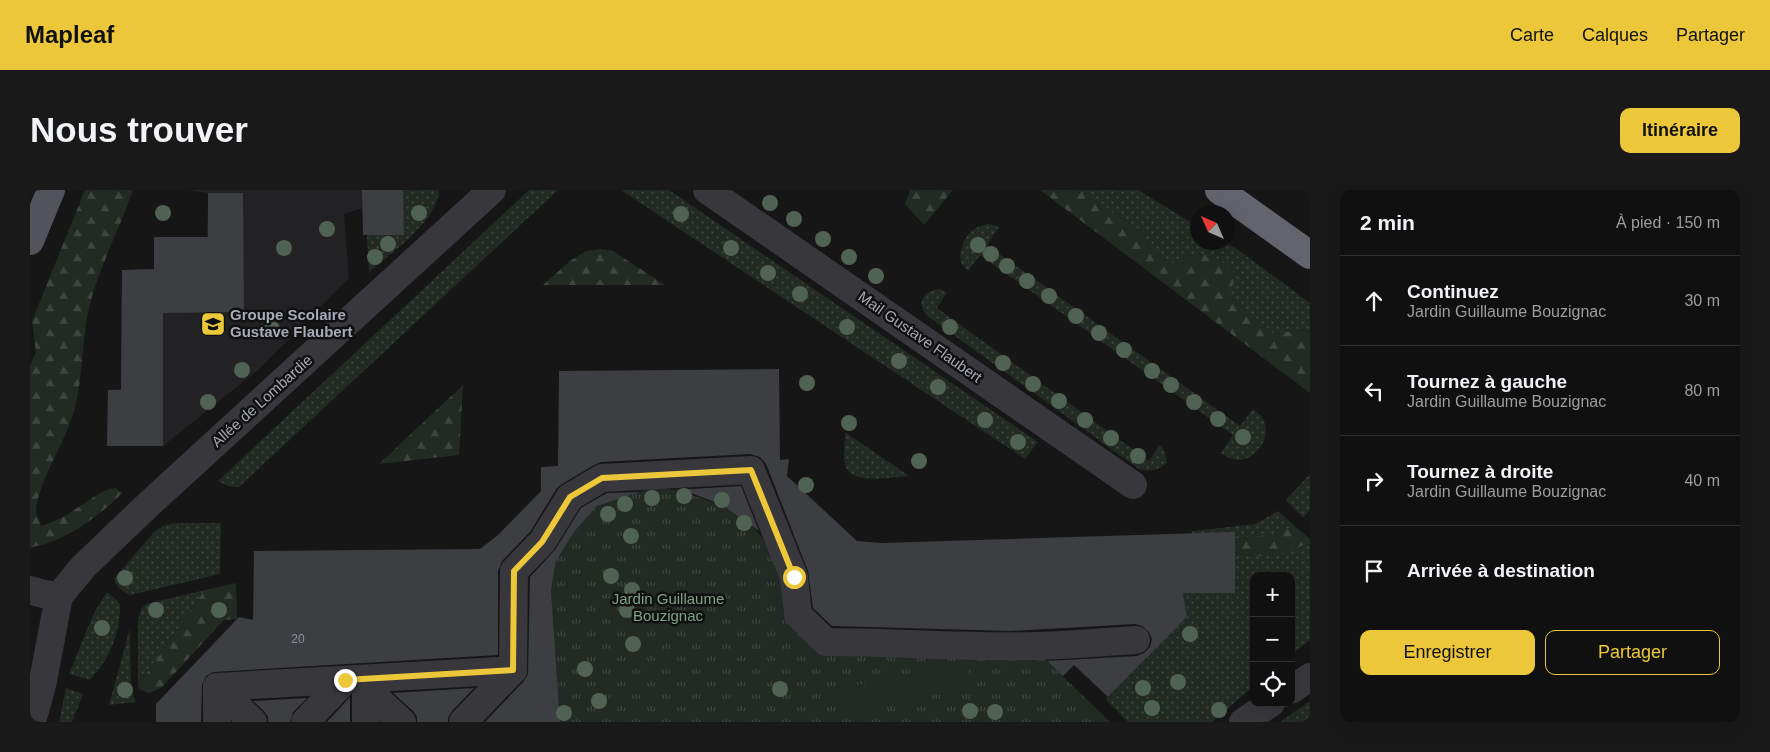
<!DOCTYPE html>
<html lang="fr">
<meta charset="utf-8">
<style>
:root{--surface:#101011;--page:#19191a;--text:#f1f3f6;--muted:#9c9d9f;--line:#303031;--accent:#ecc739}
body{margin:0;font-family:Helvetica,sans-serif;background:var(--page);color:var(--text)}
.controls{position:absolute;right:15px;bottom:15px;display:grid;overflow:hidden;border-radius:10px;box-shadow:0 5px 20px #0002}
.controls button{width:45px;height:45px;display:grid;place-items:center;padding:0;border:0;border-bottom:1px solid var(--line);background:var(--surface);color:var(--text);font:25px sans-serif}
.compass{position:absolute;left:1160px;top:15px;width:45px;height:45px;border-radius:50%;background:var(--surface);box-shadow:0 5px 20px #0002;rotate:315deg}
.stop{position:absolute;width:15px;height:15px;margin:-11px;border:4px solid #ecc739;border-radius:50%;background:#fff}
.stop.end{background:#ecc739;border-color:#fff;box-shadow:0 1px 5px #0008}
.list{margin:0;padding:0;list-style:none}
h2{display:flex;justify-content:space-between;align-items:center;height:65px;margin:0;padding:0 20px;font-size:21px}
h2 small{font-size:16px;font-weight:400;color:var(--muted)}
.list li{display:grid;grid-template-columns:32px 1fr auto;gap:15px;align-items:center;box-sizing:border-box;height:90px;padding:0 20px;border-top:1px solid var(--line)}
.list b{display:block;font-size:19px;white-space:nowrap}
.list p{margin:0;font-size:16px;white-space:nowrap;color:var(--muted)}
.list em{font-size:16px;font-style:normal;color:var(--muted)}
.actions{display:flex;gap:10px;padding:15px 20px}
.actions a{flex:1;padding:11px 0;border:1px solid var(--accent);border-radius:10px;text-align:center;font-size:18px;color:var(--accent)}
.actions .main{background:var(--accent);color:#111}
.icon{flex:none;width:28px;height:28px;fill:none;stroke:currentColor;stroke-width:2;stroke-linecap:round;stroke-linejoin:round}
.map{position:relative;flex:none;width:1280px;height:532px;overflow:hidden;border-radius:10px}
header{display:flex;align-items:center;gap:30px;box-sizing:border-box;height:70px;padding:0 25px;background:var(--accent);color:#111}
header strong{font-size:24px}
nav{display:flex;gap:28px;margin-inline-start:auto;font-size:18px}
.intro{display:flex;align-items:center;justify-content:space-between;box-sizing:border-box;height:120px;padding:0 30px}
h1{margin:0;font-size:35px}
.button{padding:12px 22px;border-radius:10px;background:var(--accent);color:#111;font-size:18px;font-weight:700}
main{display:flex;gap:30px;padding:0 30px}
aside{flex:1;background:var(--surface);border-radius:10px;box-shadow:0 5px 20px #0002}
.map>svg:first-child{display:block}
.built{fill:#222224}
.grass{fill:url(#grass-dots)}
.forest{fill:url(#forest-firs)}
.park{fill:url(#park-tufts)}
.garden{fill:#222a23}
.building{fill:#3d3e41}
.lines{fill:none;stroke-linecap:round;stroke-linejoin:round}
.street{stroke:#37373c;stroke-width:28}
.primary{stroke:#53535b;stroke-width:28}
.highway{stroke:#63646d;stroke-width:28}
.tree{fill:#506254}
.route{stroke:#ecc739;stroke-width:6}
.labels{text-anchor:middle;stroke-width:5;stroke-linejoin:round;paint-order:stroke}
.number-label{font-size:12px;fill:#8d909a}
.poi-label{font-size:15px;font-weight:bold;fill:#a8abb7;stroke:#111112;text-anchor:start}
.street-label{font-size:15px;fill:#a8abb7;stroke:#111112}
.park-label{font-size:15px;fill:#7fa186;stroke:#111112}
</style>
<header>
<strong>Mapleaf</strong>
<nav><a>Carte</a><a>Calques</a><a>Partager</a></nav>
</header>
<div class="intro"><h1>Nous trouver</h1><a class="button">Itinéraire</a></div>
<main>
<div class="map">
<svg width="1280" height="532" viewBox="0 0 1280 532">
<defs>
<pattern id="grass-dots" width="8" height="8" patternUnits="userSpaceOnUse" patternTransform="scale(1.25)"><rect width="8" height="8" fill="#222a23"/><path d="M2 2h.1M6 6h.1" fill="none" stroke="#3f4641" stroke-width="1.8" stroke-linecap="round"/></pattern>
<pattern id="forest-firs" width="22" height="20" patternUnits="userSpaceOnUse" patternTransform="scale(1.25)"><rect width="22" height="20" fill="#222a23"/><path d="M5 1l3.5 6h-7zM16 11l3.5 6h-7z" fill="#3f4641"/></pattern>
<pattern id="park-tufts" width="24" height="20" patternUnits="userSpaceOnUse" patternTransform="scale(1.25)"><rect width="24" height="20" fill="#222a23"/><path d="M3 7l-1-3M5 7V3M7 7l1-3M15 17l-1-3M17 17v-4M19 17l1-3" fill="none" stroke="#3f4641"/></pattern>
</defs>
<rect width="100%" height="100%" fill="#161617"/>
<polygon class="built" points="156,0 373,0 374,45 333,45 333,18 314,24 319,88 228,180 133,256 77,256 78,200 91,199 92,80 124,79 124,47 177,47 178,3"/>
<g class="grass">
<path d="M373,0H409C407,32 362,62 339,82L337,45H374Z"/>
<polygon points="499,0 528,0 209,297 198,296 188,291"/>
<polygon points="591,0 639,0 1008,252 995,269"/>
<path d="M1047,0H1108L1167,36L1168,52L1196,53L1207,59L1280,113V141L1267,140L1244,144L1200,108L1162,65L1145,74C1128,67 1122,59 1113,42Z"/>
<path d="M958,34L969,37L957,55L1210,236L1223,219C1225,221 1230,224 1232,227C1243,244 1229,268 1210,270C1202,270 1197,267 1191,263L1203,245L950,65L938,81C936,79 934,77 932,74C927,63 935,43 946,38C950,36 955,35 958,34Z"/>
<path d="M909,99L917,102L907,118L1119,271L1130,255L1135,261L1137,273C1127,281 1121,282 1109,279L896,125C886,111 894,102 909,99Z"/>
<path d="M815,242L879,286C862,287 820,296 815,274C813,264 815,252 815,242Z"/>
<polygon points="1280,284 1280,320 1273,328 1256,310"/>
<polygon points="1248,321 1266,337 1243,344 1205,349 1161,344 1163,341 1225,334"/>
<path d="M147,333H191L190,384L100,405C93,402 85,396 84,389L125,341L135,335Z"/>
<polygon points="1280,350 1280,450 1261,465 1261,386 1224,386 1224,496 1182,532 1098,532 1076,510 1157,427 1153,403 1205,403 1205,363 1219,366 1267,358"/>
<polygon points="175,400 108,496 108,431 111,419 116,414"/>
<path d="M77,402C81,405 89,410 90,416C91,420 89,427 89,431C84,457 77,471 60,490L39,484L64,423Z"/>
<polygon points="100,438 101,500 106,512 79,515"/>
<polygon points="36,498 53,504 42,532 29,532"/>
<polygon points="1280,511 1280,528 1276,532 1250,532"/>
</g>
<g class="forest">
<path d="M55,0H103C90,37 72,72 61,110C50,151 55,194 40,233C32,255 5,302 6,322C6,326 10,332 11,336C24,332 36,326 47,318C60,311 71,299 86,298L92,303C76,320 48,341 26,350C18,354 9,355 0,358V176L6,162L2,131Z"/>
<polygon points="880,0 923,0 894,35 875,14"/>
<path d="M1010,0H1047L1113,42C1122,58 1128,67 1145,74C1151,71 1157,66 1163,65C1181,61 1194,72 1205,84L1200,108L1244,144L1267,140L1280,141V203Z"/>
<polygon points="571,59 583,61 635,95 513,95 540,71 556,61"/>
<polygon points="433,195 429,265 349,274"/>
<path d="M1266,337L1280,349C1277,354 1270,357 1264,359C1244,367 1226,368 1205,363V349L1243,344Z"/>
<polygon points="206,393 207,429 194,430 132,497 120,503 110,500 108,496 175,400"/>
</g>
<path class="park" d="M627,296C675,307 727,322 747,373C748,377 751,382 752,387C754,398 753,411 753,422L794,463L1015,469L1080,532H530L521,400L526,371L544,342L567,316Z"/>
<polygon class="garden" points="939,471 939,501 893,506 861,513 827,526 803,500"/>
<g class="building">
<polygon points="332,0 373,0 374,45 333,45"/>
<polygon points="178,3 213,3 214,122 133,123 133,256 77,256 78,200 91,200 92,80 124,79 124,47 178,47"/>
<polygon points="749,179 750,270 759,269 757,286 827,351 852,353 1205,342 1205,403 1153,403 1157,427 1078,507 1044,475 1033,486 1017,471 1107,466 1114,463 1120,457 1122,449 1119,442 1112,436 1105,434 981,441 802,436 783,418 778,381 736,274 730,267 720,264 571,272 564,275 532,294 527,298 500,342 472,371 468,381 468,465 183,482 176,486 172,494 171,532 126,532 126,514 209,427 223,430 224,361 450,359 468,345 511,301 511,277 528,276 529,181"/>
<polygon points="711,296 729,341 692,315 661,303 644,300"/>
<polygon points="610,302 567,316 544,342 526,371 521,400 530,532 455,532 494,491 498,484 500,387 525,360 551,318 577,303"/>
<polygon points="444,498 422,521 418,528 418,532 387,532 387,527 383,521 363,503"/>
<polygon points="320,507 320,532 297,532"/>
<polygon points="277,508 263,522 260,532 238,532 238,527 234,521 223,511"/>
</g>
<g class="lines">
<g class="street">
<polyline points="677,0 1103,295"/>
<polyline points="0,400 13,404 29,406"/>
<polyline points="29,406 53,377 120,313 462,0"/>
<path d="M483,480L484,381L512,352L540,307L572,288L721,280L764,387L768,425L796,452C867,452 937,458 1007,456C1040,455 1073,452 1106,450"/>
<polyline points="334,489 336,499 336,532"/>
<polyline points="187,497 483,480"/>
<polyline points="187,497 223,532"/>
<polyline points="336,499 372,532"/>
<polyline points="1261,500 1280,487"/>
<polyline points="2,532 13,491 29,406"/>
<polyline points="187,532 187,497"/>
<polyline points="275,532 315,490"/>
<polyline points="433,532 483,480"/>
<polyline points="1213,532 1241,513"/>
</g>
<polyline class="primary" points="0,51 21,0"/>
<polyline class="highway" points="1189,0 1280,65"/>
</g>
<g class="tree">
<circle cx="740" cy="13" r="8"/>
<circle cx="133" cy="23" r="8"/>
<circle cx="389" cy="23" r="8"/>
<circle cx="651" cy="24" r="8"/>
<circle cx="764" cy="29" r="8"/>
<circle cx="297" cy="39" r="8"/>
<circle cx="793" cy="49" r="8"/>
<circle cx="358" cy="54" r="8"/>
<circle cx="948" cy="55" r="8"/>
<circle cx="254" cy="58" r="8"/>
<circle cx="701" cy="58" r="8"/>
<circle cx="961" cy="64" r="8"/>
<circle cx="345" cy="67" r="8"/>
<circle cx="819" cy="67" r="8"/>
<circle cx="977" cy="76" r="8"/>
<circle cx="738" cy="83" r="8"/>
<circle cx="846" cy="86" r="8"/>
<circle cx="997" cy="91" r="8"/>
<circle cx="770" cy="104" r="8"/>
<circle cx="1019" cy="106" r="8"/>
<circle cx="1046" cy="126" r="8"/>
<circle cx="817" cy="137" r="8"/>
<circle cx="920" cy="137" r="8"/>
<circle cx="242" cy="139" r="8"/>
<circle cx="1069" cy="143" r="8"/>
<circle cx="1094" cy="160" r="8"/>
<circle cx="869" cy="171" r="8"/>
<circle cx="973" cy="173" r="8"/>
<circle cx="212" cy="180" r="8"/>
<circle cx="1122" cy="181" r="8"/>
<circle cx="777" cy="193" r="8"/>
<circle cx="1003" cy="194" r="8"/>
<circle cx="1141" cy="195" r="8"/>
<circle cx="908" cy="197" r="8"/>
<circle cx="1029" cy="211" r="8"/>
<circle cx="178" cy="212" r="8"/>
<circle cx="1164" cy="212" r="8"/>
<circle cx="1188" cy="229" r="8"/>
<circle cx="955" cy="230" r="8"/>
<circle cx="1055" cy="230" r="8"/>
<circle cx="819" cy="233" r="8"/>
<circle cx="1213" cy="247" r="8"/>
<circle cx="1081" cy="248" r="8"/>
<circle cx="988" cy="252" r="8"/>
<circle cx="1108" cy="266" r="8"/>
<circle cx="889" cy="271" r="8"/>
<circle cx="776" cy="295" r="8"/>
<circle cx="654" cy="306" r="8"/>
<circle cx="622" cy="308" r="8"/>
<circle cx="692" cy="310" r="8"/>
<circle cx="595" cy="314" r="8"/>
<circle cx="578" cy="324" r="8"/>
<circle cx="714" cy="333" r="8"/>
<circle cx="601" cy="346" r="8"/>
<circle cx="581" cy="386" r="8"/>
<circle cx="95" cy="388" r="8"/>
<circle cx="602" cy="400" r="8"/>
<circle cx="126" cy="420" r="8"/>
<circle cx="189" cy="420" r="8"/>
<circle cx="597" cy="420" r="8"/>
<circle cx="72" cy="438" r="8"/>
<circle cx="1160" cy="444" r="8"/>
<circle cx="603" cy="454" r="8"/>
<circle cx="555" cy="479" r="8"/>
<circle cx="1148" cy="492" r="8"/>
<circle cx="1113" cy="498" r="8"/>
<circle cx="750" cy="499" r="8"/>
<circle cx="95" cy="500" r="8"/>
<circle cx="569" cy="511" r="8"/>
<circle cx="1122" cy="518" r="8"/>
<circle cx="1189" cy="520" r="8"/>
<circle cx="940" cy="521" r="8"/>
<circle cx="965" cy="522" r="8"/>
<circle cx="534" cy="523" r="8"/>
</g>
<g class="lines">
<polyline class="route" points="315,490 483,480 484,381 512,352 540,307 572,288 721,280 764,387"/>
</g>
<defs>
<symbol id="school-square" viewBox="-11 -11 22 22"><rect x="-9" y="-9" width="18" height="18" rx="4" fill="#ecc739" stroke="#111112"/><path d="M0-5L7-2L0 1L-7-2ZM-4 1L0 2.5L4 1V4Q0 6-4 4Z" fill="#111"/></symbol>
</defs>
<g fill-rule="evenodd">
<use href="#school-square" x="169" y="120" width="28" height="28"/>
</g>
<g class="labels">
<g class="number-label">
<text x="268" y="453">20</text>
</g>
<g class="poi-label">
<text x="200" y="130">Groupe Scolaire<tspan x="200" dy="17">Gustave Flaubert</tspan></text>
</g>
<g class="street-label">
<text transform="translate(890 147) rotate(35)" y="5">Mail Gustave Flaubert</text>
<text transform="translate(232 211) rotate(-42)" y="5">Allée de Lombardie</text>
</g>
<g class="park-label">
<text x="638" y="414">Jardin Guillaume<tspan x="638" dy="17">Bouzignac</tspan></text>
</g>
</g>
</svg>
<div class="controls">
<button>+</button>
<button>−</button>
<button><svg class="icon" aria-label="locate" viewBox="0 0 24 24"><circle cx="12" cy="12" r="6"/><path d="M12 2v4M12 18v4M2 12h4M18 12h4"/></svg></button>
</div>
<svg class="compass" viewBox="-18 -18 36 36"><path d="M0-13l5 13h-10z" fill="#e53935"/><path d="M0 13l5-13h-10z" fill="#9c9d9f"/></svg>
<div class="stop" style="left:764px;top:387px"></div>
<div class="stop end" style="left:315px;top:490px"></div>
</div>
<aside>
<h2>2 min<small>À pied · 150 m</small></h2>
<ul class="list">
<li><svg class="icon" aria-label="ahead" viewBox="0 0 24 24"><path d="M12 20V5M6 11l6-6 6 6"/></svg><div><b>Continuez</b><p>Jardin Guillaume Bouzignac</p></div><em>30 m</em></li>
<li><svg class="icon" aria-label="left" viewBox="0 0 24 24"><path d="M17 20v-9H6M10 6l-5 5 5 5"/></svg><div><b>Tournez à gauche</b><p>Jardin Guillaume Bouzignac</p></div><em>80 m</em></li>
<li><svg class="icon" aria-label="right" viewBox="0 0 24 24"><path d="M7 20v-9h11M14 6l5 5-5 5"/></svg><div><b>Tournez à droite</b><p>Jardin Guillaume Bouzignac</p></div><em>40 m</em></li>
<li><svg class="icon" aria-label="arrive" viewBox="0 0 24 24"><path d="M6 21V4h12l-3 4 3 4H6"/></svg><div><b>Arrivée à destination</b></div></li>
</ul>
<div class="actions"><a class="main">Enregistrer</a><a>Partager</a></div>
</aside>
</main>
